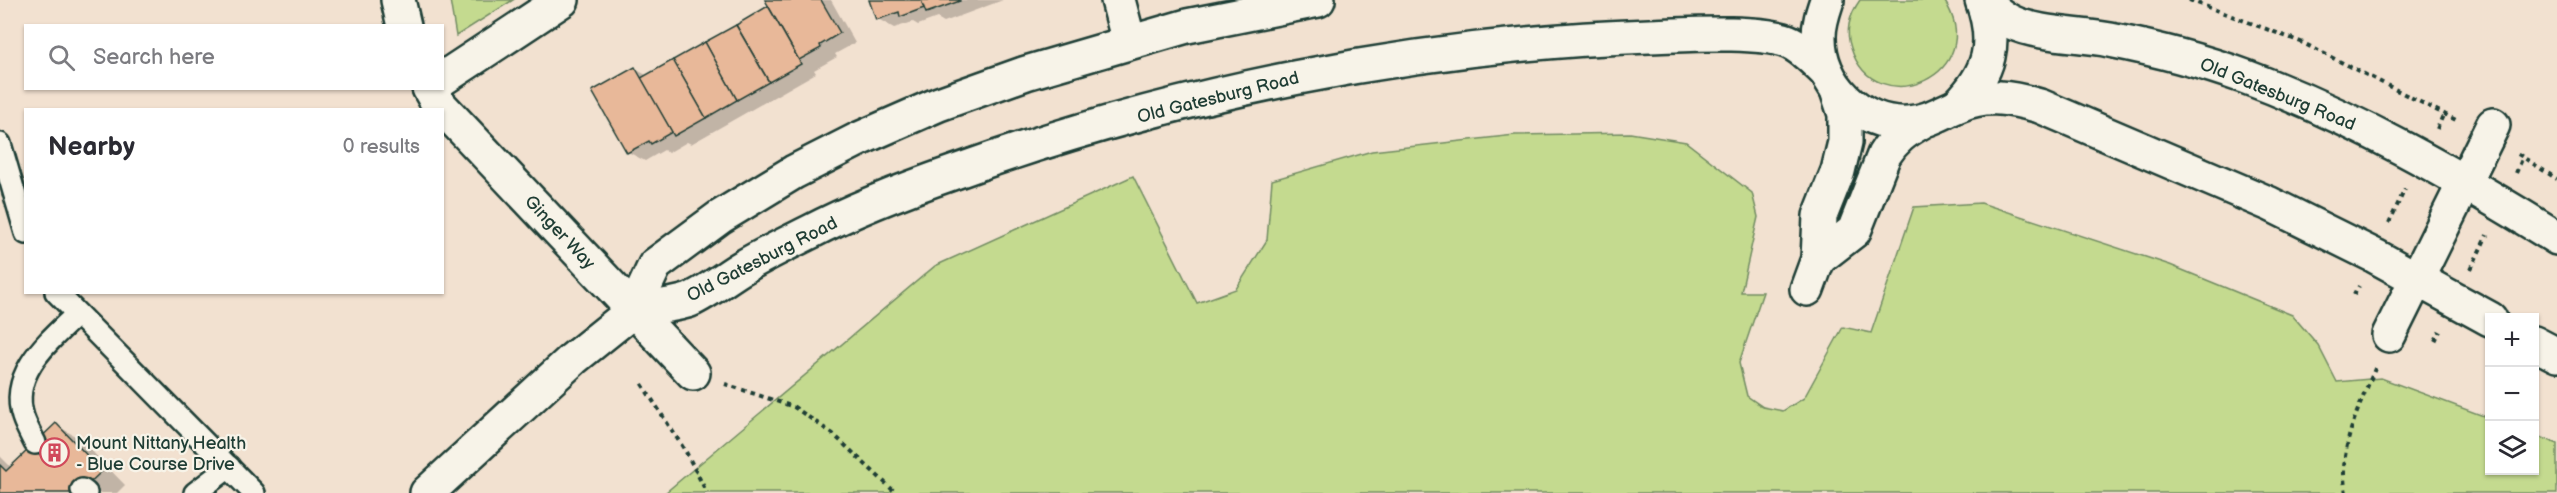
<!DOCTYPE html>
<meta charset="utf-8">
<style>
:root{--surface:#fff;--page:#f7f7f7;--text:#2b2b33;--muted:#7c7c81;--line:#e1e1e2}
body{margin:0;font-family:"Balsamiq Sans",sans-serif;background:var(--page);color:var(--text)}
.controls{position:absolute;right:18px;bottom:18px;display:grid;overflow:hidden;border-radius:0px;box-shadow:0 2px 4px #0004}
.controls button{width:54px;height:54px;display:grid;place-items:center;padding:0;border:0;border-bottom:2px solid var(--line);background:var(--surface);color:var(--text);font:30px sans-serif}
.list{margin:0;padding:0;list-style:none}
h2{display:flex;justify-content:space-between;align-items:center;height:78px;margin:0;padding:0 24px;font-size:26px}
h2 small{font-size:20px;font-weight:400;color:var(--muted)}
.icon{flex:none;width:33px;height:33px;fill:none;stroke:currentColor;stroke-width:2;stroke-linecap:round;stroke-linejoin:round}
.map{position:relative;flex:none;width:2557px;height:493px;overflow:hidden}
.search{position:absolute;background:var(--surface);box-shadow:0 2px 4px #0004;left:24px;top:24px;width:420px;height:66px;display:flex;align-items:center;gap:15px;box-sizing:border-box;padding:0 21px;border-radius:0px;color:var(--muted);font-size:22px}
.panel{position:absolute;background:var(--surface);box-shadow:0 2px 4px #0004;left:24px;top:108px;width:420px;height:186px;border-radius:0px}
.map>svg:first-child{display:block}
.green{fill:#c4da8f;stroke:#728c62;stroke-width:1.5}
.shadow{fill:#0003}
.building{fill:#e8b899;stroke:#1f3d34;stroke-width:1.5}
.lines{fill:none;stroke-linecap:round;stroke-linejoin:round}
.lane-casing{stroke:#1f3d34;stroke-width:26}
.street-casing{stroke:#1f3d34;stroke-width:38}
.secondary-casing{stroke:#1f3d34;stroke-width:38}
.path{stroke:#1f3d34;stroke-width:4;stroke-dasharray:4.5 4.5;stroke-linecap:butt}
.lane{stroke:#f7f3e8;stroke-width:21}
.street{stroke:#f7f3e8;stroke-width:33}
.secondary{stroke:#f7f3e8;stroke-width:33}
.labels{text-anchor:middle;stroke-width:4.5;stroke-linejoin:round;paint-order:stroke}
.street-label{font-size:18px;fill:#1f3d34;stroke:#f7f3e8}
.poi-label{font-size:18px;fill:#1f3d34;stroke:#f7f3e8;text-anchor:start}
</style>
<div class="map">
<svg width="2557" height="493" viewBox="0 0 2557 493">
<rect width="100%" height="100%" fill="#f2e1d0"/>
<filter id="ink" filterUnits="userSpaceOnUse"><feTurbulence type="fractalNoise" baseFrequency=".0167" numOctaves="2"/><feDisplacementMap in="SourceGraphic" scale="12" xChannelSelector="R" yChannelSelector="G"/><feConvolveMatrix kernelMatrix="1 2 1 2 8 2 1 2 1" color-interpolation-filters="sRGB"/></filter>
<g filter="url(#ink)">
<g class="green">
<polygon points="450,0 513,0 456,36"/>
<path d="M1860,0H1944C1992,74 1875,125 1851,48C1845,31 1850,14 1860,0Z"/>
<polygon points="1630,133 1686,142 1752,193 1758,217 1741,292 1763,292 1739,363 1747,396 1763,407 1783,411 1804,398 1843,327 1871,333 1914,207 1981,203 2170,265 2292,315 2318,345 2337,382 2381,378 2489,418 2490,470 2534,470 2535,435 2557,444 2557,493 665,493 935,266 1133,176 1197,303 1236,289 1267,240 1272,180 1372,151 1515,135"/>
</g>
<g class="shadow">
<polygon points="767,0 831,0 855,43 835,54 837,57 814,70 816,73 691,144 687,142 668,153 664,150 645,161 628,152 635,69 648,76 770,7"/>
<polygon points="871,0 1003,0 944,22 937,18 918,25 913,22 894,28 878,19"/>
<polygon points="56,425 80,439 125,485 117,493 0,493 0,456 12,468"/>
</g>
<g class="building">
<polygon points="765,0 821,0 840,33 820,45 821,48 799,60"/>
<polygon points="869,0 921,0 924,8 900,17 899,12 876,20"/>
<polygon points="921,0 960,0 960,1 926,13"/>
<polygon points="768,6 801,64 769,82 736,25"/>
<polygon points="736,25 769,82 737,100 705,42"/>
<polygon points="705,42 737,100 706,118 673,60"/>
<polygon points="673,60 706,118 674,136 641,78"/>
<polygon points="635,67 672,132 651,144 649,141 627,153 592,91"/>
<polygon points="56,423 102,471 79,493 0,493 0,465 6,471"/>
</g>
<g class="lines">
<defs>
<g id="lane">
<polyline points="0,144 26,233"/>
<polyline points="56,292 254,493"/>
<path d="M35,443C31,435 26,426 23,417C9,373 49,341 77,314"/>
<polyline points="82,490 86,493"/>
<polyline points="195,493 229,467"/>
</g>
<g id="street">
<polyline points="398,0 404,26"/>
<polyline points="1118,0 1129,42"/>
<polyline points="442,79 562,0"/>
<polyline points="429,88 437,102 693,373"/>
<path d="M1818,259L1854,231L1884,155C1894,139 1905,131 1921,122"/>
<polyline points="1807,289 1818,259 1820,216 1838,171 1845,142 1845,114 1837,90"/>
<polyline points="2389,335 2493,125"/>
</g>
<g id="secondary">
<path d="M1827,0C1823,12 1819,23 1819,36C1818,83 1860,126 1908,123C1928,122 1942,112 1959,105C1987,93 2012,98 2040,106L2270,204L2375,256L2490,319"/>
<path d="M1983,0C1991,8 2001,17 2011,22C2039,35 2079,34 2110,40C2156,49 2202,61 2246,77C2356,118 2457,176 2557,238"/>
<path d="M1958,105C1990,73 1998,43 1982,0"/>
<path d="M634,310C652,307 673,306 690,300C708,292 726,277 743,267C765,254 788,243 810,232C856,208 906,189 955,172C1174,93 1417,44 1649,36C1685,35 1755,30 1787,41C1802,47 1815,61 1826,72"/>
<polyline points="2534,343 2557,355"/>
<polyline points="427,493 573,359 634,310 655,265 720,217 794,172 859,139 939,104 1026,73 1187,26 1318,0"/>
</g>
</defs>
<use href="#lane" class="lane-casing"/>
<use href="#street" class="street-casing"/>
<use href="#secondary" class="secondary-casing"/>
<g class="path">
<polyline points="2189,0 2301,42 2456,120"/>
<polyline points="2437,129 2444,113"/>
<polyline points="2518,154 2557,179"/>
<polyline points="2516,173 2523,157"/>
<polyline points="2389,223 2405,189"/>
<polyline points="2471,269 2487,235"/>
<polyline points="2354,295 2359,286"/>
<polyline points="2435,341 2440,331"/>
<polyline points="642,384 686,452 707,493"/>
<polyline points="725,384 794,407 833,434 896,493"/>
<path d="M2346,493C2337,448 2360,406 2376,366"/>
</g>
<use href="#lane" class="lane"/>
<use href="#street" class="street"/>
<use href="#secondary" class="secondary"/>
</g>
</g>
<defs>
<symbol id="building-ring" viewBox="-11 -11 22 22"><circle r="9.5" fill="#f7f3e8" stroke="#d1495b" stroke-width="1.5"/><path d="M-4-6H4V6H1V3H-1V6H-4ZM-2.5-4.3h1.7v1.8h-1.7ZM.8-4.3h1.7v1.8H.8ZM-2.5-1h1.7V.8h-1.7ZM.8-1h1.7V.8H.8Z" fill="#d1495b"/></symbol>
</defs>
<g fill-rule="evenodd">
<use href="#building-ring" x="38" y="436" width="33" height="33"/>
</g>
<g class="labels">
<g class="street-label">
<text transform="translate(2278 94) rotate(22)" y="6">Old Gatesburg Road</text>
<text transform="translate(1218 97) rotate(-14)" y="6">Old Gatesburg Road</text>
<text transform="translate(560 232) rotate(47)" y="6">Ginger Way</text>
<text transform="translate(762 259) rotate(-27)" y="6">Old Gatesburg Road</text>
</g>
<g class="poi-label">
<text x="76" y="449">Mount Nittany Health<tspan x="76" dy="21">- Blue Course Drive</tspan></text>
</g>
</g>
</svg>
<div class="controls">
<button>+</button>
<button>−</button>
<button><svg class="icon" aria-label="layers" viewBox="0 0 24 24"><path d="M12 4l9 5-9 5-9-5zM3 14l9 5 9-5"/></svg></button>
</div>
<div class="search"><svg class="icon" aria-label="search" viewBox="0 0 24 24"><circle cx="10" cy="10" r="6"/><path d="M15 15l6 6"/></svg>Search here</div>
<section class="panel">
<h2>Nearby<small>0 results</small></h2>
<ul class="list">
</ul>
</section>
</div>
